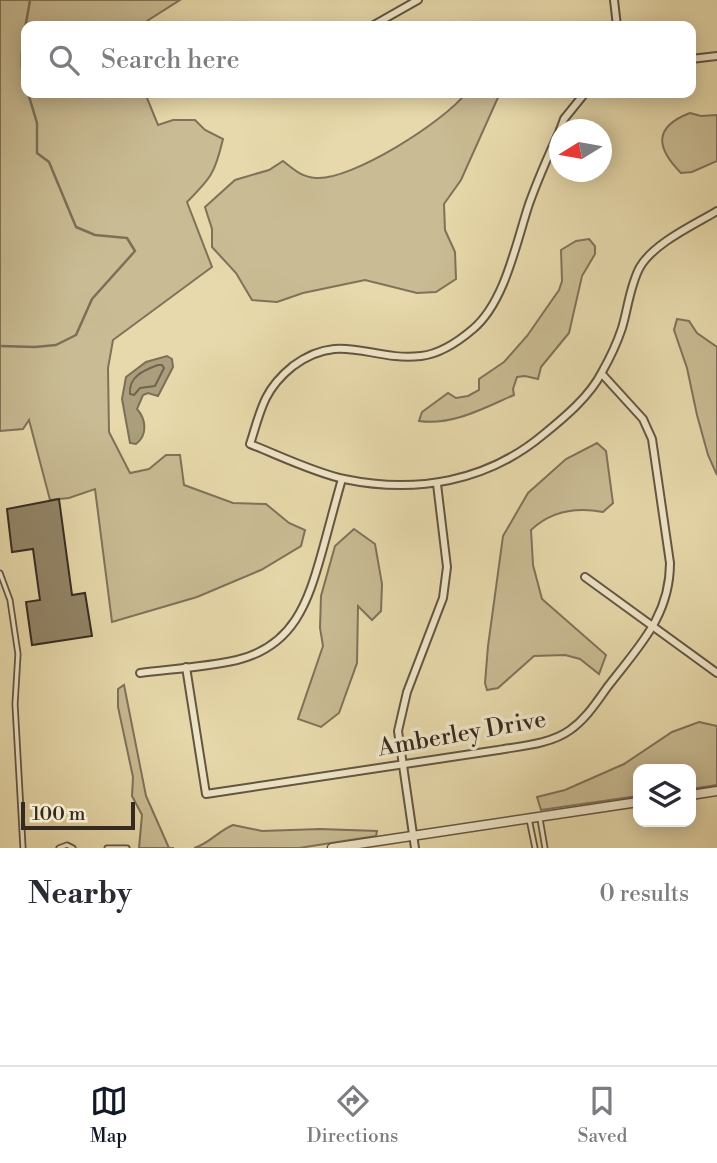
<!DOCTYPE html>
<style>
:root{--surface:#fff;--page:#f7f7f7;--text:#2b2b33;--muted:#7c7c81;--line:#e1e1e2;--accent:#111827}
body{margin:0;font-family:"Libre Bodoni",serif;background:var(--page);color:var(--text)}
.controls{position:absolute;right:21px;bottom:21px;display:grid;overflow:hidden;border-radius:14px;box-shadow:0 4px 18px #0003}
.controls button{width:63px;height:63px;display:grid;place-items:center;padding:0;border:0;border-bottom:2px solid var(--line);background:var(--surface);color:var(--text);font:35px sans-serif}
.compass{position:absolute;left:549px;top:119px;width:63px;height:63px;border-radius:50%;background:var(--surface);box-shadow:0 4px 18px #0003;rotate:259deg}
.scale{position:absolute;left:21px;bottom:18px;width:114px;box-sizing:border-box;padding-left:7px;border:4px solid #352a20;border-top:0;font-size:19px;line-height:24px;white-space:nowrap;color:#352a20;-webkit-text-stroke:5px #efe6c8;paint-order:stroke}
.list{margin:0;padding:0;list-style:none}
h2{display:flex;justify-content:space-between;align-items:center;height:91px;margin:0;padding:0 28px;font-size:30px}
h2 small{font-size:23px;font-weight:400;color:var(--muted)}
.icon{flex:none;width:38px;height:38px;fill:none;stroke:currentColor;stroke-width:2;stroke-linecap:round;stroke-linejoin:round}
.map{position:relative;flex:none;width:717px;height:848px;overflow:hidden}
.search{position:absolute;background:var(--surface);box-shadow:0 4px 18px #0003;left:21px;right:21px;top:21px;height:77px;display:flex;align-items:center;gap:18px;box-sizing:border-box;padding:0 24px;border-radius:14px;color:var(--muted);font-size:26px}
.sheet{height:217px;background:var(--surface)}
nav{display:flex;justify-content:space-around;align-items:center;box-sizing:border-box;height:98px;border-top:2px solid var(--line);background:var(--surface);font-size:19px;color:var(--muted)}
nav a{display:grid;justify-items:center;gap:4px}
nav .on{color:var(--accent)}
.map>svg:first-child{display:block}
.green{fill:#c9bb93;stroke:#7f725a;stroke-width:2}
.water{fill:#aa9e7c;stroke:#7b7057;stroke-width:2}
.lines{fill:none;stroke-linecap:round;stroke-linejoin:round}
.shore{stroke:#70644e;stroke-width:2}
.stream{stroke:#7b7057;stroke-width:2.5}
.building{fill:#928568;stroke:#352a20;stroke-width:2}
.service-casing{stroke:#625643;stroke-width:7}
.minor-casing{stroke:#625643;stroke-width:10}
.tertiary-casing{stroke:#625643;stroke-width:11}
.service{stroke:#efe6c8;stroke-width:3.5}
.minor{stroke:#efe6c8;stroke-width:6}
.tertiary{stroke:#efe6c8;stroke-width:8}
.labels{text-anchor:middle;stroke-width:7;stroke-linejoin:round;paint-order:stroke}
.street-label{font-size:24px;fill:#352a20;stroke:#efe6c8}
</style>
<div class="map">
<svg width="717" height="848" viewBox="0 0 717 848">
<rect width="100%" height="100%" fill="#e7d9ab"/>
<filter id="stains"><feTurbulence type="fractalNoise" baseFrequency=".00286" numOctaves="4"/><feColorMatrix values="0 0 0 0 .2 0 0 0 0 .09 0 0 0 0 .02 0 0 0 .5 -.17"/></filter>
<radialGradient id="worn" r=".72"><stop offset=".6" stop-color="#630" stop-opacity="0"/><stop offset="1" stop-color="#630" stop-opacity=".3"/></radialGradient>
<g class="green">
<path d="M0,0H180L139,26H26V93H145L158,125L173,120H195L205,130L223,139C215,173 211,178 187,202L212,267L113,340L108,368L109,432L130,473L149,469L166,455H180L184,485L233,503L266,504L289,523L305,530L301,546L261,570L197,597L112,622L95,489L69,498L50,500L29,420L23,429L0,431Z"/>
<path d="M466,93H500L461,180L444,204L445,230L455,252L456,279L436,292L417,293L365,280L303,293L277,302L252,300L236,273L212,247V229L205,207L235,180L269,170L283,161C294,170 302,177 316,178C351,181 445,121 466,93Z"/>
<path d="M690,113L701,116L717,115V161L692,172L681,173C656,148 653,127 690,113Z"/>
<path d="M589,239L595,246V254L582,276L569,333L541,367L538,379L525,376L517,377L513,389L514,395C484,408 452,426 419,421L422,412L448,393L456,398L468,396L479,390V379L504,362L527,336L559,290L562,281L561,250L576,241Z"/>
<polygon points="677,319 689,321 697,333 717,347 717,475 708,455 697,415 687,368 674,330"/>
<path d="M597,443L606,451L613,503L603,512C576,507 551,511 531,530L533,565L542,599L606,655L599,674L580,659L565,655L534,656L498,688L487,690L485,683L488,646L503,536L528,493L566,459Z"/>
<polygon points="354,529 375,544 382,584 381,611 372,620 358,606 357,663 339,713 321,727 298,719 323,646 320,628 321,596 335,546"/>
<polygon points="124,685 146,796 169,848 174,848 139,848 142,815 132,796 133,777 118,707 118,689"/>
<polygon points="699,722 717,726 717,785 691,789 691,769 638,769 638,796 541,810 537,797 565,790 624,764 672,732"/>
<path d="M233,825L262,831L320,829L377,831L376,836L299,848H194C209,844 218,831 233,825Z"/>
</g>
<path class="water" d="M167,356L172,359L173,367L158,396L148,393L143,395L137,409C146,419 148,435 136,444L130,443L122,399L126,377L146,362Z"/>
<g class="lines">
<path class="shore" d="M158,365H162L164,368L155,386L140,388L134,395L130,394C128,377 144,370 158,365Z"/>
<g class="stream">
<path d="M26,87C16,61 26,27 30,0"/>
<polyline points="0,346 35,347 56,345 76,335 92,299 135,251 127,238 95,235 76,227 49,162 37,153 37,123 28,93"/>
</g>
</g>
<polygon class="building" points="59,499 72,595 85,593 92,636 32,645 26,602 40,600 33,549 12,552 7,509"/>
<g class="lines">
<defs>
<g id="service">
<polyline points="0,573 10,600 18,654 15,704 23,848"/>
<polyline points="529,819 535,848"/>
<polyline points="540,819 545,848"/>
<polyline points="59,848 67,845 73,848"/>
<polyline points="107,848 127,848"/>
</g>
<g id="minor">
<polyline points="614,0 617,26"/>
<polyline points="372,26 418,0"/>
<polyline points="691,59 717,56"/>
<path d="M560,130C549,154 538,179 529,204C516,243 505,302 473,329C459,341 439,354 421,356C371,362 341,330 293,366C283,374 272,386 266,398C259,412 255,429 250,444C278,455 315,473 344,479C416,494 487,482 544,434C565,417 590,396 602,372C610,358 617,343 622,328C628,308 630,285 640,267C654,243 694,225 717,211"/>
<polyline points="560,130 564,119 585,93"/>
<polyline points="585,577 717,673"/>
<path d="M186,667L206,794L498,750C521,746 551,744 570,730C587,718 597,701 609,685C639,646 670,616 670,563L652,439L643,419L602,374"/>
<path d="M140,673C172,669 206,667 237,660C294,646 308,602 322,552C329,527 335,503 342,479"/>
<polyline points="415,848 398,731 407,692 443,598 447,567 437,484"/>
</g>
<g id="tertiary">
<polyline points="691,795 717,791"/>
<polyline points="332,848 638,802"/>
</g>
</defs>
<use href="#service" class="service-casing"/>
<use href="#minor" class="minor-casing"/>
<use href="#tertiary" class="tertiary-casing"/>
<use href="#service" class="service"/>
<use href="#minor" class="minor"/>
<use href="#tertiary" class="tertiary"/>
</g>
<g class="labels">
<g class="street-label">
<text transform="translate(462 733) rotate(-10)" y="8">Amberley Drive</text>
</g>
</g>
<rect width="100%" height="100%" filter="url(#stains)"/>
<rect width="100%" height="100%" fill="url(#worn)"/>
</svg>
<div class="controls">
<button><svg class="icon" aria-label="layers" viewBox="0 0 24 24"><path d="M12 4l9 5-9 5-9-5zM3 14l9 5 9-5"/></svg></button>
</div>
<svg class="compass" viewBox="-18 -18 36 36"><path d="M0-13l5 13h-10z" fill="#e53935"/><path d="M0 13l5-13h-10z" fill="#7c7c81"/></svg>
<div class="scale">100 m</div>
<div class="search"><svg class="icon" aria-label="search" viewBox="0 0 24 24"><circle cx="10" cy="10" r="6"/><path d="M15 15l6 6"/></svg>Search here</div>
</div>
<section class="sheet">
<h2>Nearby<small>0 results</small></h2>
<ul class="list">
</ul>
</section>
<nav>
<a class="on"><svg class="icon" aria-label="map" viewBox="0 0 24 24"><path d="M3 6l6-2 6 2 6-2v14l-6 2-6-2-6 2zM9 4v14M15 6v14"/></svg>Map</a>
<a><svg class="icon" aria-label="directions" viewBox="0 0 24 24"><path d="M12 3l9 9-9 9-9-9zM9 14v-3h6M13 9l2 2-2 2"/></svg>Directions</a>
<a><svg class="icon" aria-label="saved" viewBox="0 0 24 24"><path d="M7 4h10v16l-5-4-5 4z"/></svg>Saved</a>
</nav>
